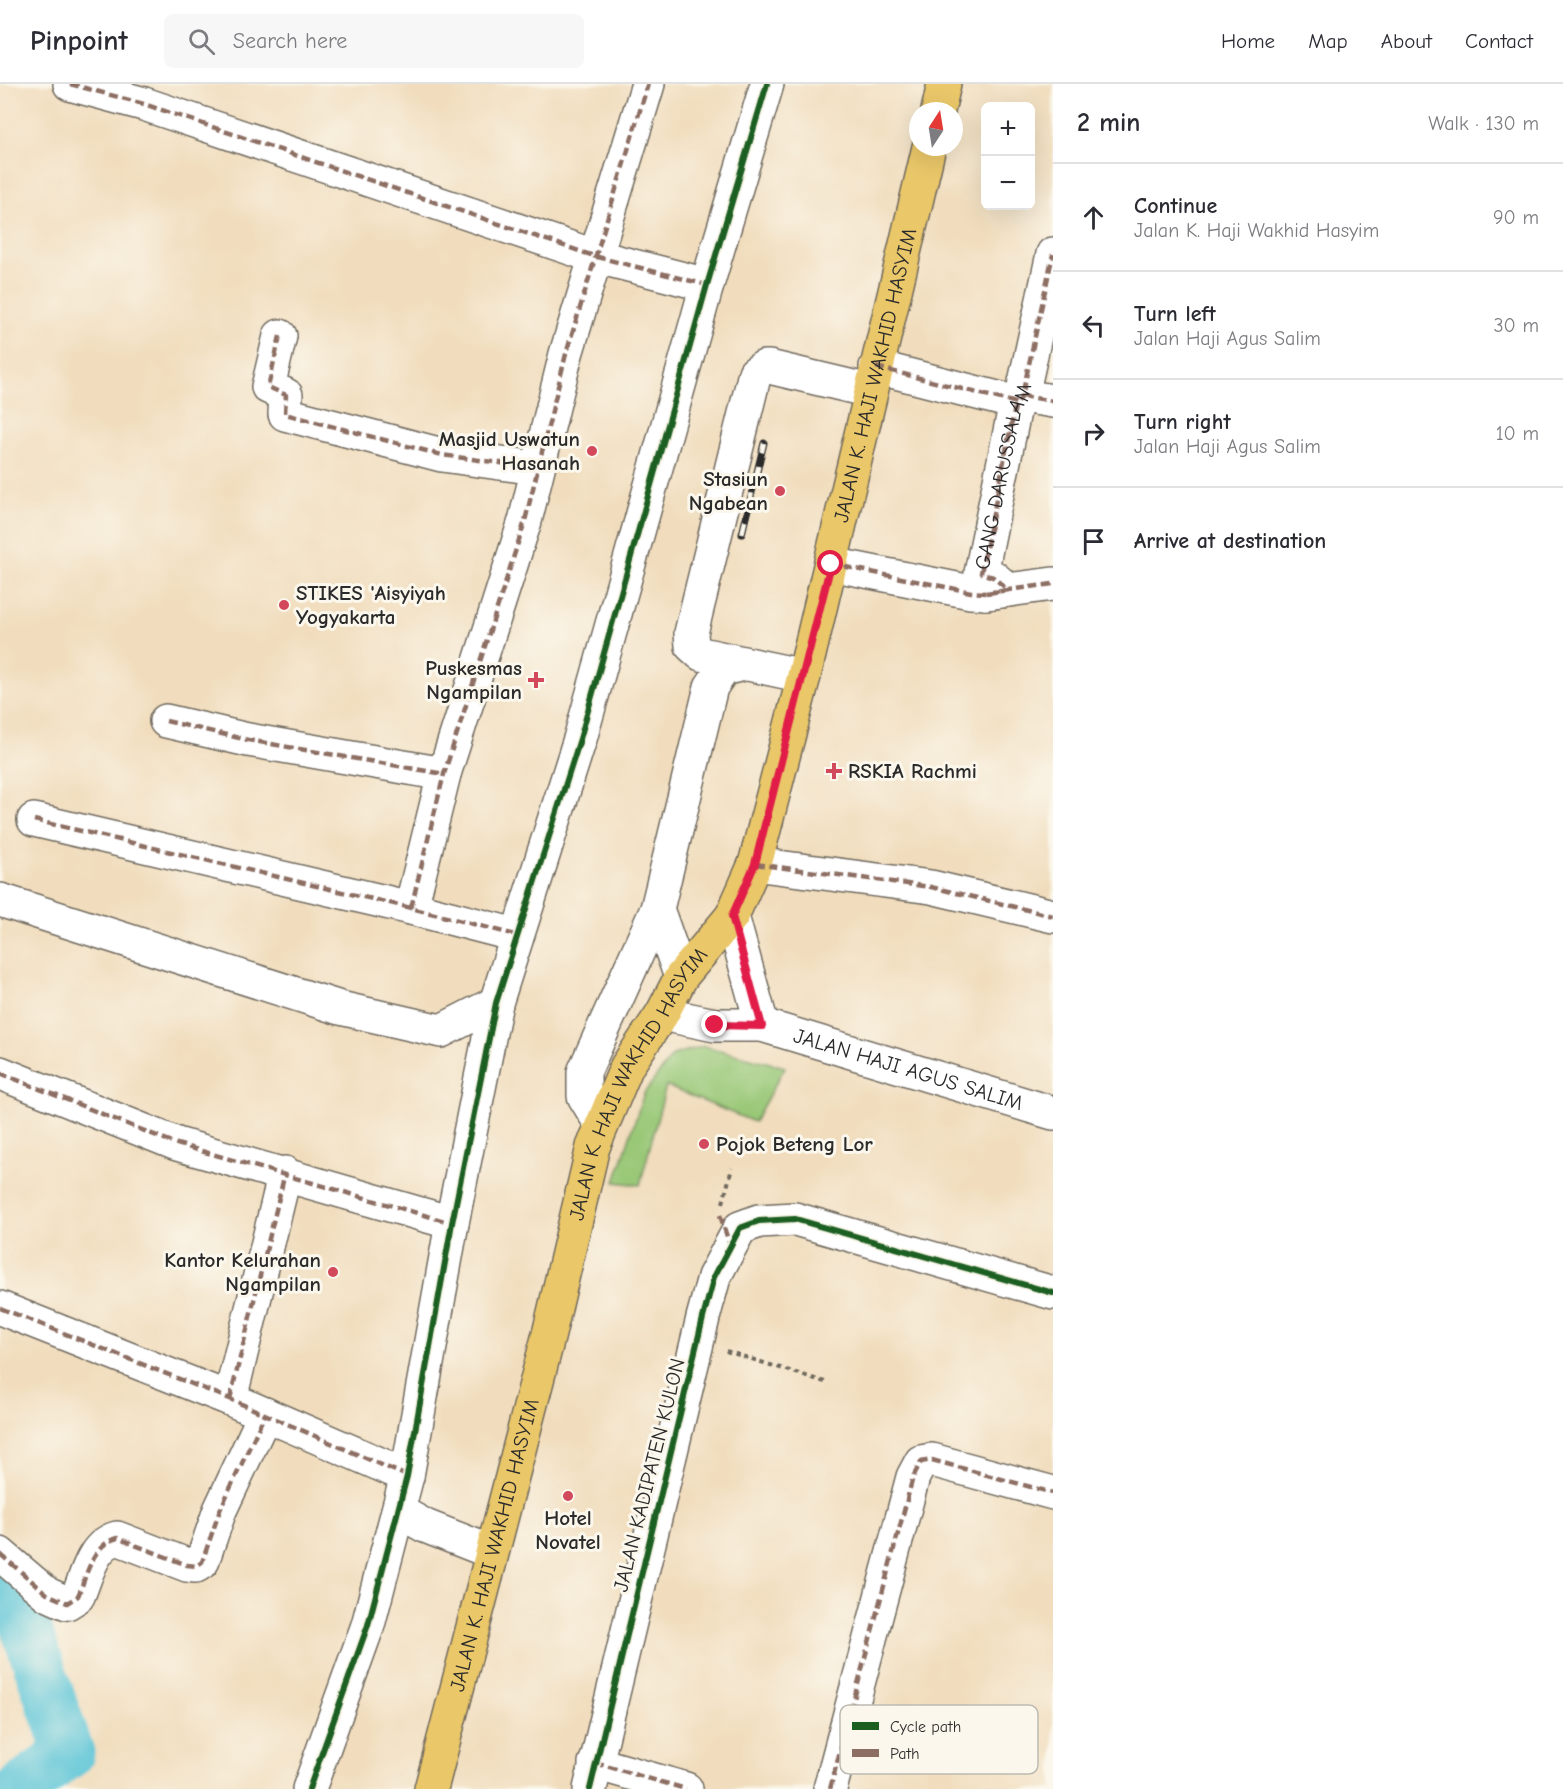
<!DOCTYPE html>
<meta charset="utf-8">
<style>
:root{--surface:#fff;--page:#f7f7f7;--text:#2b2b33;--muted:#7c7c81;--line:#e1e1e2}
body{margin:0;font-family:"Comic Neue",sans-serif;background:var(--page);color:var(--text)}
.controls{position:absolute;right:18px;top:18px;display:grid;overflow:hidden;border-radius:9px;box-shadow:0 6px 24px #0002}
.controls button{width:54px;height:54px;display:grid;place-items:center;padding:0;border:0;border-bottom:2px solid var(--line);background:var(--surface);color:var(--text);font:30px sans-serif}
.compass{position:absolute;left:909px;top:18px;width:54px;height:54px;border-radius:50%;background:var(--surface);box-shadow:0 6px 24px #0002;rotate:12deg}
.stop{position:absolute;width:18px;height:18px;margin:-14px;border:4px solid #e11d48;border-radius:50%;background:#fff}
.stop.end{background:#e11d48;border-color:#fff;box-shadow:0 2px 6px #0008}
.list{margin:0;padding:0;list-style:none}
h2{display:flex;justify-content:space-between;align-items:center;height:78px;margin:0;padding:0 24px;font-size:26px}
h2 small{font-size:20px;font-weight:400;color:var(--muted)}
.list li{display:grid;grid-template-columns:39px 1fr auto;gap:18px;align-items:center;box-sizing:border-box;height:108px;padding:0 24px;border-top:2px solid var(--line)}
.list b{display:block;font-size:22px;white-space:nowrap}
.list p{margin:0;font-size:20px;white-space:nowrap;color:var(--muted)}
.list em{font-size:20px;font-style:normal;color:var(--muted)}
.icon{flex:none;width:33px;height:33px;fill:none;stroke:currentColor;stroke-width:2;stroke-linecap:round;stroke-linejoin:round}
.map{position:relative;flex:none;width:1053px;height:1705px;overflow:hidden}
header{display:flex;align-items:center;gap:36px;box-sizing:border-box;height:84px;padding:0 30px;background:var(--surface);border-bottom:2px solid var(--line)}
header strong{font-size:28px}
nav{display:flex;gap:33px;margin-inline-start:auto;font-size:21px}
.search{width:420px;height:54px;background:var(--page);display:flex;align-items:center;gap:15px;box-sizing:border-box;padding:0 21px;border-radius:9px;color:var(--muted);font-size:22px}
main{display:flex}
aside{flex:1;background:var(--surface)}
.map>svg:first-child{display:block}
.green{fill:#99c877;stroke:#627a51;stroke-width:1.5}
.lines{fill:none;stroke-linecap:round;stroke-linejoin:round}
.river{stroke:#5bc5d7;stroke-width:51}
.minor-casing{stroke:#70695e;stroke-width:36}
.major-casing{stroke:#70695e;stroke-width:36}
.path{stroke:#70695e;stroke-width:4;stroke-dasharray:4.5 4.5;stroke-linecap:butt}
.minor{stroke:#fff;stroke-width:33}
.major{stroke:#eac769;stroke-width:33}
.rail-casing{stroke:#2b2b2b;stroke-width:7}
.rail{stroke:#fbf7ec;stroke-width:4.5;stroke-dasharray:14;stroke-linecap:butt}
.quiet{stroke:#8d6e63;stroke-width:4.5;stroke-dasharray:9 4.5;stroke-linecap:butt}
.cycleway-casing{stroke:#fbf7ec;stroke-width:10}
.cycleway{stroke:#1b5e20;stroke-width:6}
.route{stroke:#e11d48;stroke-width:8}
.poi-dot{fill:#d1495b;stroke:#fbf7ec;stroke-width:2}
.labels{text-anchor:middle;stroke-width:6;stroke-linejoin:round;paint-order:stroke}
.street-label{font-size:21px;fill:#2b2b2b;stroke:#fbf7ec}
.poi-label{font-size:21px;font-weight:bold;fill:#2b2b2b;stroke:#fbf7ec;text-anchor:end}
.key{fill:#fbf7ec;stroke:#bdbab2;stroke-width:1.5}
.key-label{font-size:16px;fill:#2b2b2b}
</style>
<header>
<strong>Pinpoint</strong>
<div class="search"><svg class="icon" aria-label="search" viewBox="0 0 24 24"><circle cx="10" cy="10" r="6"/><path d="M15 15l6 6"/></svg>Search here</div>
<nav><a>Home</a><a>Map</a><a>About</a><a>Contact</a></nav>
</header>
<main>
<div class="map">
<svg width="1053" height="1705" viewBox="0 0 1053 1705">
<rect width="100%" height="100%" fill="#fbf7ec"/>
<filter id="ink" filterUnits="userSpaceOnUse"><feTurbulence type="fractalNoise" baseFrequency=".0167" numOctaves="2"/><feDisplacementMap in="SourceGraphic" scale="12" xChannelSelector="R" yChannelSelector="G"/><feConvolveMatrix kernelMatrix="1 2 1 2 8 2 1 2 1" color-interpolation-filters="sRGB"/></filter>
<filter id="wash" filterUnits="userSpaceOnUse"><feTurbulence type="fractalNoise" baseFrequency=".008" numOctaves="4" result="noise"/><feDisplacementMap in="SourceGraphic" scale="24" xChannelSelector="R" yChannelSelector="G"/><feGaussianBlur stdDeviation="1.35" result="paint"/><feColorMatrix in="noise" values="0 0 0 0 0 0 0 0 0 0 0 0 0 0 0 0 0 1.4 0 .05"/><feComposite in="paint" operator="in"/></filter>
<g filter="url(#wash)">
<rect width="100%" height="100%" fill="#f1ddbd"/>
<polygon class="green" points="704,962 785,983 754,1038 666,1002 640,1101 615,1098 644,1009 673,971"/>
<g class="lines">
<polyline class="river" points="0,1508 19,1524 69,1669 20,1705"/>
</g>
</g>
<g filter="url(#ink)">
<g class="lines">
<defs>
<g id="minor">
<polyline points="70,0 144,20 594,172 707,201"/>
<polyline points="280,252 268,303 286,311 285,330 442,371 537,384"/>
<polyline points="876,283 1017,319"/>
<polyline points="1022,312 1053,317"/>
<polyline points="831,480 971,508 986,509 1053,500"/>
<polyline points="986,509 1008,506 993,493 981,489 1015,323 1022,312 1053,170"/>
<polyline points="804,592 701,570 692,562 691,549 755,289 764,283 769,283 870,307"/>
<polyline points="166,637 248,656 444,690"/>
<polyline points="34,736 411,824 516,851"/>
<polyline points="755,780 931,803 1053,832"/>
<polyline points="0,816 340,924 441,947 496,919"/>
<polyline points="411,824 444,690 525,437 566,270 648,0"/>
<polyline points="657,825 681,893"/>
<polyline points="732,832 762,941"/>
<path id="s1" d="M662,930L715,941H762L1053,1029"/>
<polyline points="0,989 177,1060 452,1139"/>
<polyline points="601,1040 584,1012 584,988 657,825 711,603 723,585 744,580"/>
<polyline points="0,1224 230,1315 407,1392"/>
<polyline points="230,1315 285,1089"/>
<polyline points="398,1427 425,1442 491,1468"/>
<path d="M0,1470L47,1510L67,1519L78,1512C87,1491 92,1461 117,1454L187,1481L196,1482L202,1478L220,1426L265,1330"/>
<polyline points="595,1679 686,1705"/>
<polyline points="309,1705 368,1541 407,1392 452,1139 496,919 580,655 707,201 767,0"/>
<polyline points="590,1705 703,1234 714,1193 740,1144 759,1137 795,1135 1053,1209"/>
<polyline points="830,1705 913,1393 921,1378 932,1376 1053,1409"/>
</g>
<g id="major">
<polyline points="938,27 944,0"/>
<path id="s2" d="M431,1705L549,1250L593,1063L627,982L662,930L681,893L732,832L755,780L804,592L929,63"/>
</g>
</defs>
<use href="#minor" class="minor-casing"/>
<use href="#major" class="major-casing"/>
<g class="path">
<polyline points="723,1119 732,1084"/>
<polyline points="726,1267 828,1299"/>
</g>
<use href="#minor" class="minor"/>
<use href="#major" class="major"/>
<defs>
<polyline id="rail" points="742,450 764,359"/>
</defs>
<use href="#rail" class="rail-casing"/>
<use href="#rail" class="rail"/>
<g class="quiet">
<polyline points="70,0 144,20 594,172 707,201"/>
<polyline points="280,252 268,303 286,311 285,330 442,371 537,384"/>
<polyline points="876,283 1017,319"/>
<polyline points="1022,312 1053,317"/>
<polyline points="831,480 971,508 986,509 1053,500"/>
<path id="s3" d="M986,509L1008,506L993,493L981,489L1015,323L1022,312L1053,170"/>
<polyline points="166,637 248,656 444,690"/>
<polyline points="34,736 411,824 516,851"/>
<polyline points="755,780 931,803 1053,832"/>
<polyline points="411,824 444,690 525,437 566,270 648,0"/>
<polyline points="0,989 177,1060 452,1139"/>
<polyline points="720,1131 730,1162"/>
<polyline points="0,1224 230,1315 407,1392"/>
<polyline points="230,1315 285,1089"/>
<path d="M0,1470L47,1510L67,1519L78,1512C87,1491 92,1461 117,1454L187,1481L196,1482L202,1478L220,1426L265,1330"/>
<polyline points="595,1679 686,1705"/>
<polyline points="830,1705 913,1393 921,1378 932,1376 1053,1409"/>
</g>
<defs>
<g id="cycleway">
<polyline points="309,1705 368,1541 407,1392 452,1139 496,919 580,655 707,201 767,0"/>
<polyline points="590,1705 703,1234 714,1193 740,1144 759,1137 795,1135 1053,1209"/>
</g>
</defs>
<use href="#cycleway" class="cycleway-casing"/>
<use href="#cycleway" class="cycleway"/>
</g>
</g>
<g class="lines" filter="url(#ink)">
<polyline class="route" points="715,941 762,942 732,832 755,780 831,480"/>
</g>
<g class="poi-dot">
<circle cx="592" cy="367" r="6"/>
<circle cx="780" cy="407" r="6"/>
<circle cx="284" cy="521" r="6"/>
<path d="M533 587h6v6h6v6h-6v6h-6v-6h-6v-6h6z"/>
<path d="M831 678h6v6h6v6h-6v6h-6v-6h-6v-6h6z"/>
<circle cx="704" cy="1060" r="6"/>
<circle cx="333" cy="1188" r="6"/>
<circle cx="568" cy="1412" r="6"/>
</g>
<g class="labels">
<g class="street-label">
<text dy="7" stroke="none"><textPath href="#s2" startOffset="1494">JALAN K. HAJI WAKHID HASYIM</textPath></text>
<text dy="7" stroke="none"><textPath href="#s3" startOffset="154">GANG DARUSSALAM</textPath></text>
<text dy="7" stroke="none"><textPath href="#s1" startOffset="254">JALAN HAJI AGUS SALIM</textPath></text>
<text dy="7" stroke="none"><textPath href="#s2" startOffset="738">JALAN K. HAJI WAKHID HASYIM</textPath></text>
<text transform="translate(649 1391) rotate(-76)" y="7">JALAN KADIPATEN KULON</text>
<text dy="7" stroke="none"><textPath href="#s2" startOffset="252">JALAN K. HAJI WAKHID HASYIM</textPath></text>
</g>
<g class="poi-label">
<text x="580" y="362">Masjid Uswatun<tspan x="580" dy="24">Hasanah</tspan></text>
<text x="768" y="402">Stasiun<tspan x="768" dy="24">Ngabean</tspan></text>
<text x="296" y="516" text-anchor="start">STIKES 'Aisyiyah<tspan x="296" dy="24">Yogyakarta</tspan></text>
<text x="522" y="591">Puskesmas<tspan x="522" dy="24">Ngampilan</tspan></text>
<text x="848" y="694" text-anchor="start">RSKIA Rachmi</text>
<text x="716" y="1067" text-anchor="start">Pojok Beteng Lor</text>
<text x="321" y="1183">Kantor Kelurahan<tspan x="321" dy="24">Ngampilan</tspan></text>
<text x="568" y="1441" text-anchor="middle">Hotel<tspan x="568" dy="24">Novatel</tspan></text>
</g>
</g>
<rect x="840" y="1621" width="198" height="69" rx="9" class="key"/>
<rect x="852" y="1638" width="27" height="8" fill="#1b5e20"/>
<rect x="852" y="1665" width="27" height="8" fill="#8d6e63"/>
<g class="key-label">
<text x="890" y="1648">Cycle path</text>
<text x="890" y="1675">Path</text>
</g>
</svg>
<div class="controls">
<button>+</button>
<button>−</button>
</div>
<svg class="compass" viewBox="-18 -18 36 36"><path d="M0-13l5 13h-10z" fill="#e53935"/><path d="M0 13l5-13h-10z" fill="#7c7c81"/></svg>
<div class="stop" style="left:831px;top:480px"></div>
<div class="stop end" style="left:715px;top:941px"></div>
</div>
<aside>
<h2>2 min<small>Walk · 130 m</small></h2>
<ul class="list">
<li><svg class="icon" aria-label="ahead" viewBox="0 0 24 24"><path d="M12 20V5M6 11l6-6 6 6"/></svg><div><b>Continue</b><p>Jalan K. Haji Wakhid Hasyim</p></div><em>90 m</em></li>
<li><svg class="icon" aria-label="left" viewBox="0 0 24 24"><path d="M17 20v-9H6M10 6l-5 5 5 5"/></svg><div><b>Turn left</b><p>Jalan Haji Agus Salim</p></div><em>30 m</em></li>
<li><svg class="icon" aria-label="right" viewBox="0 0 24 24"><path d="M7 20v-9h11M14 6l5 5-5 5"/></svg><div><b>Turn right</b><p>Jalan Haji Agus Salim</p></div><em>10 m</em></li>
<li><svg class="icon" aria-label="arrive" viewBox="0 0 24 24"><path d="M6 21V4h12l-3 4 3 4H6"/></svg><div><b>Arrive at destination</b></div></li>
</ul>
</aside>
</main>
